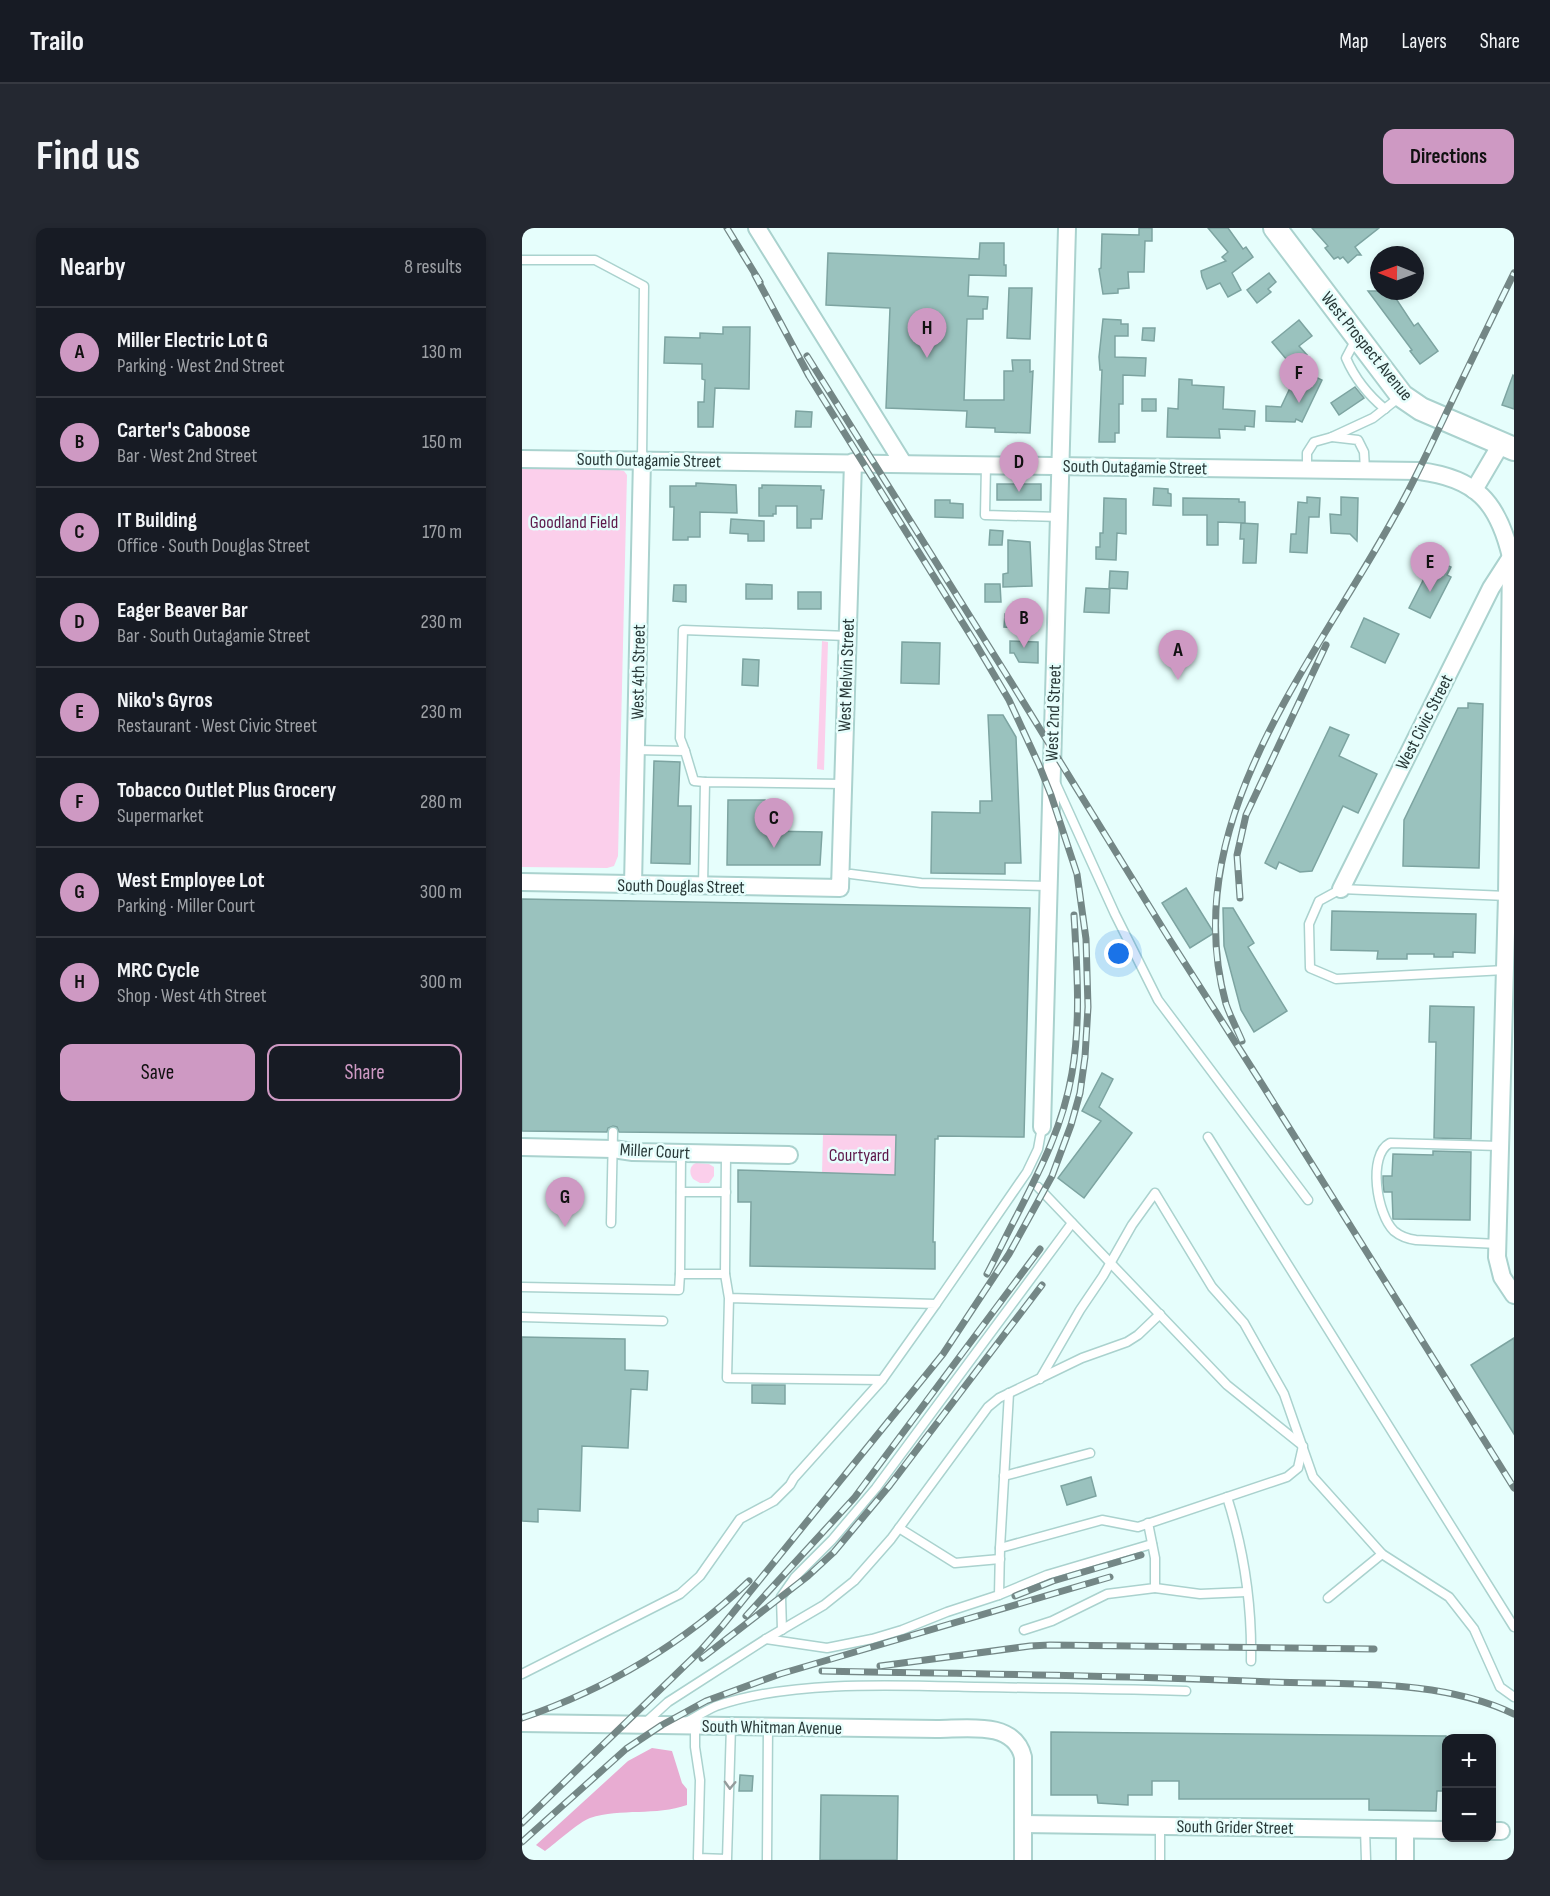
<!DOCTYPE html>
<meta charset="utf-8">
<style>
:root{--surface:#171b24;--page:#242831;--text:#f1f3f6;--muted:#9ea1a6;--line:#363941;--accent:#ce99c3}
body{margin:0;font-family:"Sofia Sans Condensed",sans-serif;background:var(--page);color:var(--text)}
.controls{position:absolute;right:18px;bottom:18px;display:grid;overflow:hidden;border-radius:12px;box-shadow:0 3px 9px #0003}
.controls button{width:54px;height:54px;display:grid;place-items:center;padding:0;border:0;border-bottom:2px solid var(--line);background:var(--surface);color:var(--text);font:30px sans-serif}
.compass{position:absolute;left:848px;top:18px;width:54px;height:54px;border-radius:50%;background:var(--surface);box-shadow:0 3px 9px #0003;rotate:271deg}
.you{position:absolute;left:597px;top:726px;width:21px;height:21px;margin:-15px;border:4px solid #fff;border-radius:50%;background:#1a73e8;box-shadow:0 0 0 9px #1a73e833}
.badge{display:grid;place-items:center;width:39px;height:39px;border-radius:50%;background:var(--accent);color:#111;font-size:20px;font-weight:700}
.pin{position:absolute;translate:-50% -50px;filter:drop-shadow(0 2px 3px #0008)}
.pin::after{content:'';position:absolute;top:32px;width:21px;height:18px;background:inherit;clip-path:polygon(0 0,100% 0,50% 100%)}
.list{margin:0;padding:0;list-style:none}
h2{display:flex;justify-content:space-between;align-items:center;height:78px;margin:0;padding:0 24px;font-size:26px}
h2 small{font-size:20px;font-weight:400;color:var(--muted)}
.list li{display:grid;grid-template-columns:39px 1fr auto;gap:18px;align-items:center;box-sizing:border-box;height:90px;padding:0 24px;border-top:2px solid var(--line)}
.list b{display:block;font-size:22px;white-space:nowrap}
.list p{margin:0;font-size:20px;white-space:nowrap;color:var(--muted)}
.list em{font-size:20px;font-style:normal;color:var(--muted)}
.actions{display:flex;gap:12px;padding:18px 24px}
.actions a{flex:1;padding:14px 0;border:2px solid var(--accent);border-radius:12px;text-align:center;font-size:21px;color:var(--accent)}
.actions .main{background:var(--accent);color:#111}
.map{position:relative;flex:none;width:992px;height:1632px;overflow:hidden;border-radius:12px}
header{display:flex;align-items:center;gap:36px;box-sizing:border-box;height:84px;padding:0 30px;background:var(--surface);border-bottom:2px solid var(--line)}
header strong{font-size:28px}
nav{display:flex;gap:33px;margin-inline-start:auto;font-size:21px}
.intro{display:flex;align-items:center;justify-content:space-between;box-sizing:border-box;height:144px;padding:0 36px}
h1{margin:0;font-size:42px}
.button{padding:15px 27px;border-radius:12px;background:var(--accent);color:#111;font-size:21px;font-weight:700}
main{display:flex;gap:36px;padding:0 36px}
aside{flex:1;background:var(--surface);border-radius:12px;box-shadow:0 3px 9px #0003}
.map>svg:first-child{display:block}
.green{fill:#fbcfeb}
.forest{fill:#e8acd2}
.building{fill:#9ac2be;stroke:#7da4a1;stroke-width:1.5}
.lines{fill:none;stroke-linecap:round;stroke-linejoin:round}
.service-casing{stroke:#aad2ce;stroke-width:11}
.minor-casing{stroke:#aad2ce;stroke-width:20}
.secondary-casing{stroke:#aad2ce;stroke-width:26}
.service{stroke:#fff;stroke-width:8}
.minor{stroke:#fff;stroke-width:16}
.secondary{stroke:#fff;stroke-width:22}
.rail-casing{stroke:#748786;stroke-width:7}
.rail{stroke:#e6fefc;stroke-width:4.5;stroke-dasharray:14;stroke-linecap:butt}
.oneway{stroke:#949c9c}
.labels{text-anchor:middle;stroke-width:5;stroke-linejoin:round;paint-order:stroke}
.street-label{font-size:18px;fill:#293938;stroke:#e6fefc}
.park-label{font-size:18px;fill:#5e194b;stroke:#e6fefc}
</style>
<header>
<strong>Trailo</strong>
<nav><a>Map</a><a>Layers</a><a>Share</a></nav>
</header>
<div class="intro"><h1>Find us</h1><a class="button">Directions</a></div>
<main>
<aside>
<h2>Nearby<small>8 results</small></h2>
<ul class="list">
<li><span class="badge">A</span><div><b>Miller Electric Lot G</b><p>Parking · West 2nd Street</p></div><em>130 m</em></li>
<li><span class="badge">B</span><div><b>Carter's Caboose</b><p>Bar · West 2nd Street</p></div><em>150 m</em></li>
<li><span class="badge">C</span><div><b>IT Building</b><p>Office · South Douglas Street</p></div><em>170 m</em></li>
<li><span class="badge">D</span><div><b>Eager Beaver Bar</b><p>Bar · South Outagamie Street</p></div><em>230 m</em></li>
<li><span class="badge">E</span><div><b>Niko's Gyros</b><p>Restaurant · West Civic Street</p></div><em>230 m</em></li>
<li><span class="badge">F</span><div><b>Tobacco Outlet Plus Grocery</b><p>Supermarket</p></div><em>280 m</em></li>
<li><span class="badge">G</span><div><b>West Employee Lot</b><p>Parking · Miller Court</p></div><em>300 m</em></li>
<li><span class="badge">H</span><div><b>MRC Cycle</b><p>Shop · West 4th Street</p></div><em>300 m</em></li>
</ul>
<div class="actions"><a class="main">Save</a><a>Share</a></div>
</aside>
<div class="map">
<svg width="992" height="1632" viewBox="0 0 992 1632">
<rect width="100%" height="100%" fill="#e6fefc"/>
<g class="green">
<polygon points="0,240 97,242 102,243 105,247 96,628 92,638 85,640 0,639"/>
<polygon points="300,413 306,414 302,542 295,541"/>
<polygon points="301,906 374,907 373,947 300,946"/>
<path d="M174,935L187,936L192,939V948L187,955H178L171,951C167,945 167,938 174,935Z"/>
</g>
<path class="forest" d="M130,1520L150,1523L160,1555L165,1561V1577C134,1588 99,1580 68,1590C57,1594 34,1615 23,1623L14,1617L106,1533Z"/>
<g class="building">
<polygon points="617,0 630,0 630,13 623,13 622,44 606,44 607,60 596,61 596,65 581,66 577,41 579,40 580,6 617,7"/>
<polygon points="686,0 706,0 721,21 724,19 731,29 710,45 719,62 706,69 698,55 685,61 680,49 679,43 704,33 700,29 706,24"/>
<polygon points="790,0 857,0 833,19 839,27 835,27 826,35 821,29 818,31 816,29 812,31 803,20 806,18"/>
<polygon points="458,15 482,15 482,37 484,37 484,48 447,47 446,68 466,69 465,81 461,81 461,91 445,91 442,172 482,172 482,143 491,143 490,132 508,132 508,144 511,143 508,205 473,204 473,200 444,199 445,183 364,180 368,80 304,77 306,25 457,31"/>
<polygon points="747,45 754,54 746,61 749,64 735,75 725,62"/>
<polygon points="487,60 510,60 508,111 485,110"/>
<polygon points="846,63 869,63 892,98 896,95 916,123 898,136 888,123 890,122"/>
<polygon points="581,91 599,92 599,96 606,96 606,108 593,108 593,129 624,130 623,148 601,147 601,176 597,176 597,205 593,205 593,214 577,214 580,142 578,142 577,129"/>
<polygon points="777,92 790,108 777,118 785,127 770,138 750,114"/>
<polygon points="201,99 228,99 227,161 193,160 191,199 176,199 176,174 182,174 183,152 180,151 180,136 142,135 143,109 178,110 178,105 201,106"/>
<polygon points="621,100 633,100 632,113 620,112"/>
<polygon points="777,141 800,152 780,194 774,191 773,194 744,193 744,178 759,179"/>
<polygon points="991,147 992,148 992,181 980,177"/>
<polygon points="657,151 670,152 670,157 702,159 701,181 733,183 732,199 723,198 723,202 697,201 698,210 645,209 646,180 656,181"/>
<polygon points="833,159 842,170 817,187 809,175"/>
<rect x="620" y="171" width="14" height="12"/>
<polygon points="274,183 290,184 289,199 273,199"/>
<polygon points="174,255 214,257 215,285 178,284 178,309 166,309 166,312 151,312 152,279 148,279 148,258 174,258"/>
<rect x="475" y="256" width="44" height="16"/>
<polygon points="240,257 299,258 299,262 302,262 300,291 289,291 289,300 275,300 275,278 254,278 254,286 251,286 251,288 237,288 237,260 240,260"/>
<polygon points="632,260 646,261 646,265 649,266 649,278 631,277"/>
<polygon points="785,269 798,270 797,289 787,289 785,325 768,324 769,306 774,306 776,274 785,275"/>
<polygon points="819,269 836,270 835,313 828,306 809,305 808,286 819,287"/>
<polygon points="582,270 604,271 604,306 595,305 594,332 574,331 574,319 578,319 578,305 581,305"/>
<polygon points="661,270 717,271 717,274 723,274 723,295 696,294 696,317 685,317 685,287 661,287"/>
<polygon points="413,272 428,272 428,275 441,276 441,290 413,289"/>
<polygon points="209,291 242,293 242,313 226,313 226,306 208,305"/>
<polygon points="719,295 736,296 734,335 721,335 722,311 718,311"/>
<polygon points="468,302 481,303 480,317 467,317"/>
<polygon points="486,312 508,314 510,358 481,359 481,346 486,345"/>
<polygon points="914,332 929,339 925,347 929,349 908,390 887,380 908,339 910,340"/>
<polygon points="588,343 606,344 605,361 587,360"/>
<polygon points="224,356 250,357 250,371 224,371"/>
<polygon points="463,356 478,356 479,374 463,374"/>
<polygon points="152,357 164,357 164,374 151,373"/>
<polygon points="564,360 588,361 587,385 562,384"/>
<rect x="276" y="364" width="23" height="17"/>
<polygon points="483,386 497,387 496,400 482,399"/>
<polygon points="842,390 877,406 863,435 829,419"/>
<polygon points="488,413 516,414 516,435 497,434 492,425 488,425"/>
<polygon points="380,414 418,415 417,456 379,455"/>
<polygon points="221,431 237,432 236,458 220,457"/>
<polygon points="946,475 961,476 957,640 881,638 882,592 936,480 946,480"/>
<polygon points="466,487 481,487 494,509 499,635 483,635 483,646 409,645 410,584 458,585 458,573 470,573"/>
<polygon points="808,499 827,507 817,528 855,546 836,585 821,578 790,643 778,644 757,634 754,641 743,635"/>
<polygon points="132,533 158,534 156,578 169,578 168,636 129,635"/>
<polygon points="206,572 243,572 243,603 300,604 298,637 205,637"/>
<polygon points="664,660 692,705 668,720 640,675"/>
<polygon points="0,671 508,680 502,909 416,908 416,911 413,911 411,1014 413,1014 413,1041 228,1038 229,974 216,974 216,942 373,947 374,907 97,904 95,899 91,898 86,900 85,904 0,903"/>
<polygon points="701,680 711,680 732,715 726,719 765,783 732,804 719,782 702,718"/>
<polygon points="810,683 954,686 953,725 931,724 931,729 912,729 912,726 885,726 885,731 855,731 856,723 809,722"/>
<polygon points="908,778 952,779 949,911 912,910 914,814 907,814"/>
<polygon points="580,845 591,851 577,879 610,905 562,970 536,950 579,893 560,883"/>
<polygon points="911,923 949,924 948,992 871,991 870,964 862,964 861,955 861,948 870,948 871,926 911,927"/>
<polygon points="0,1109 103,1111 103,1142 126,1143 125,1162 109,1161 106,1220 60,1218 58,1283 16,1281 16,1294 0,1293"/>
<polygon points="992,1110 992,1206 949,1137"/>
<polygon points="230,1157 263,1157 263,1176 230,1175"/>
<polygon points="569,1249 574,1268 545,1277 539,1258"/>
<polygon points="529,1504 924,1508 924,1563 915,1563 914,1583 847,1582 847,1571 657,1571 657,1553 630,1553 630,1567 606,1567 606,1577 576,1575 575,1567 529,1567"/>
<polygon points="218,1547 231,1548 230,1563 217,1563"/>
<polygon points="299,1567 376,1568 375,1632 298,1632"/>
</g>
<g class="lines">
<defs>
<g id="service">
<polyline points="0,32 73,32 122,58 120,231"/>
<path d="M834,111L824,130C833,151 845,166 863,181"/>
<polyline points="810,209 836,212 842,224 843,242"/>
<polyline points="464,237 463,287 538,289"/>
<polyline points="785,242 785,225 792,214 810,209 851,190 879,168"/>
<polyline points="114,522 163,523 172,553 183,554"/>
<polyline points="163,523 158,510 161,402 326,408"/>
<polyline points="534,556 593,686 636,772 786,972"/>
<polyline points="329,646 399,655 527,658"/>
<polyline points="181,658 183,554 321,556"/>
<polyline points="983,742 814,751 788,740 787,696 797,673 819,661 985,668"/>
<polyline points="686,909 992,1399"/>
<polyline points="159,925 158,1046 203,1046 204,926"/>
<polyline points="159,964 204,964"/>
<polyline points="89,995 91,904"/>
<path d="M976,1016L894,1012C886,1011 878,1008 872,1003C855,987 845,927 868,915L978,918"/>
<polyline points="203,1046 207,1070 414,1076 360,1152 205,1150 207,1070"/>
<polyline points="0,1059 157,1062 158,1046"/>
<polyline points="414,1076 505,944 516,921 520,899"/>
<polyline points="0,1089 141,1093"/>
<polyline points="518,1151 558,1082 581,1048 610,997 633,965 690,1059 722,1095 762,1166 791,1249 860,1326 927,1369 952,1401 978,1459 992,1469"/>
<polyline points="482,1248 568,1225"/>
<path d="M705,1269C722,1322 730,1378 729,1433"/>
<polyline points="377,1300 433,1335 478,1331"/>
<polyline points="478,1320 487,1165"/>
<polyline points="633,1360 678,1366 724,1364"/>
<polyline points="477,1367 525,1347 630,1316"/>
<polyline points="806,1370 860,1326"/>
<polyline points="260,1402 259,1369 273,1349 310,1312 354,1260 550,995"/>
<polyline points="502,1402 530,1393 585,1366 633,1360 633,1330 626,1295"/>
<polyline points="244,1411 305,1420 350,1411 380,1402 425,1384 477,1367 478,1320 580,1292 616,1299 765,1249 776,1240 781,1218 705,1157 516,959"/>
<polyline points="0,1446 158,1366 178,1348 218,1291 252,1273 268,1257 272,1250 360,1152"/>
<path d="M166,1493C175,1488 185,1482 194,1478C268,1452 375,1457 453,1459C524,1460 594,1461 664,1463"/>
<polyline points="123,1495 146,1474 244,1411 302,1377 332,1353 369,1311 466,1179 477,1170 560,1130 605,1114 616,1107 638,1086"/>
<polyline points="173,1498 173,1519 178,1552 176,1630 205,1631 209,1498"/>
<polyline points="843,1601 844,1632"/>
<polyline points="245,1632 246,1499"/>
<polyline points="638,1632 638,1598"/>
</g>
<g id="minor">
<polyline points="235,0 381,235"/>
<path d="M0,231L897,243C954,250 976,274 989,329L985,668L975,1029L980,1049L992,1067"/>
<polyline points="952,262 979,216"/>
<polyline points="0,654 318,660 331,234"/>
<polyline points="111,657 120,231"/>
<polyline points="819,661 969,360 989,329"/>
<polyline points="520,899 545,0"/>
<polyline points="0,919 91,921 111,924 267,927"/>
<path d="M0,1495L415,1501C444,1501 492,1492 501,1529V1632"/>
<polyline points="501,1596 924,1602"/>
<polyline points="969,1603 979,1603"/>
<polyline points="883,1632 883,1602"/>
</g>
<polyline id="secondary" points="753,0 880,168 899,181 992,221"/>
</defs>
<use href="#service" class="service-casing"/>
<use href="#minor" class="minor-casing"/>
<use href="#secondary" class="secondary-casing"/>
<use href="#service" class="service"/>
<use href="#minor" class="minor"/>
<use href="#secondary" class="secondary"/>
<defs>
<g id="rail">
<polyline points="205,0 238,54"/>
<polyline points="285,128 489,454 648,712 738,853 992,1260"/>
<polyline points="718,670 715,627 724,587 804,417"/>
<path d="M720,813C715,801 708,788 704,776C654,595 791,437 872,289C890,258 905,225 921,192C944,143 968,94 992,45"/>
<path d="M465,1046C475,1027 484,1008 494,989C518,942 541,898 550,845C559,793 555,740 552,687"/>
<polyline points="493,1368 531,1353 619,1327"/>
<polyline points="224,1388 333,1269 518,1021"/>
<polyline points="180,1430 286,1348 312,1324 368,1257 520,1057"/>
<polyline points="358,1438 508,1418 528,1417 852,1421"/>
<path d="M300,1443C450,1446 600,1447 750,1454C829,1457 919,1451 992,1486"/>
<path d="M0,1490C85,1461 162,1415 227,1353"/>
<polyline points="0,1595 178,1423 201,1397 421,1126 487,1026 530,948 549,897 558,865 563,829 566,779 564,711 555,646 529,567 517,537 487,472 452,413 287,148 233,47"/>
<polyline points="0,1614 104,1521 140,1497 184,1473 258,1446 588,1349"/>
</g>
</defs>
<use href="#rail" class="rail-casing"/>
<use href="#rail" class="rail"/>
</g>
<defs><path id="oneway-chevron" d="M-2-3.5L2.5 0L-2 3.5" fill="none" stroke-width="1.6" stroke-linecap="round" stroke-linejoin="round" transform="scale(1.5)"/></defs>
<use class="oneway" href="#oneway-chevron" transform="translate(208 1557) rotate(92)"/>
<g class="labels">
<g class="street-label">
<text transform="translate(845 118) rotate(51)" y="6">West Prospect Avenue</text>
<text transform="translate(127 232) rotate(1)" y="6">South Outagamie Street</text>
<text transform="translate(613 239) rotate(1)" y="6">South Outagamie Street</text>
<text transform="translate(116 444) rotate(-89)" y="6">West 4th Street</text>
<text transform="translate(324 447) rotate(-88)" y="6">West Melvin Street</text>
<text transform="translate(531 485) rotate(-88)" y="6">West 2nd Street</text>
<text transform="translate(902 494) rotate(-63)" y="6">West Civic Street</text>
<text transform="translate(159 658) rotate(1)" y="6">South Douglas Street</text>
<text transform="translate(133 923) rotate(3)" y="6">Miller Court</text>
<text transform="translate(250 1499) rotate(1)" y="6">South Whitman Avenue</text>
<text transform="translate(713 1599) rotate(1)" y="6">South Grider Street</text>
</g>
<g class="park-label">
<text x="52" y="300">Goodland Field</text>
<text x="337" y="933">Courtyard</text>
</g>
</g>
</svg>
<div class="controls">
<button>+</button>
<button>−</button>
</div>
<svg class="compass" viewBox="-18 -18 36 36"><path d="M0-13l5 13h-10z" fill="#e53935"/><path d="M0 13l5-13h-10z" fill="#9ea1a6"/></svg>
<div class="you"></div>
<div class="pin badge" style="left:656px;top:452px">A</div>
<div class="pin badge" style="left:502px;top:420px">B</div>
<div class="pin badge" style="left:252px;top:620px">C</div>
<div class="pin badge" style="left:497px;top:264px">D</div>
<div class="pin badge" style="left:908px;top:364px">E</div>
<div class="pin badge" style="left:777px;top:175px">F</div>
<div class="pin badge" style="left:43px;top:999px">G</div>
<div class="pin badge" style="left:405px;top:130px">H</div>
</div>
</main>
